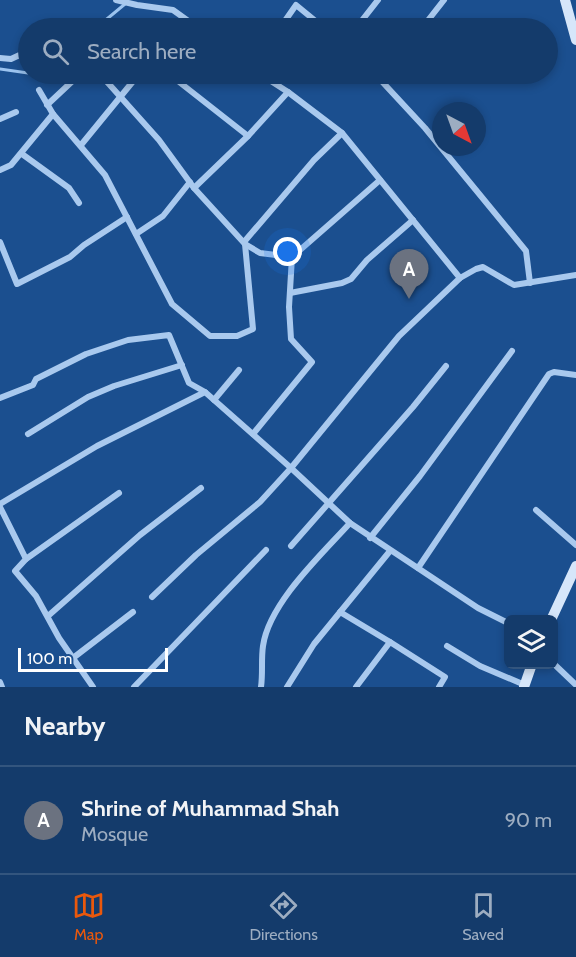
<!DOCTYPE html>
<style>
:root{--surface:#143b6b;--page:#214673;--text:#f1f3f6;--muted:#9dadc1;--line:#33557e;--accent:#ea580c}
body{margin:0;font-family:Cabin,sans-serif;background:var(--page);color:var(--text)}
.controls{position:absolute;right:18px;bottom:18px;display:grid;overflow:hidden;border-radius:9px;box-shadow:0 3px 9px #0003}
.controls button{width:54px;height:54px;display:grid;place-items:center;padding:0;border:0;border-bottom:2px solid var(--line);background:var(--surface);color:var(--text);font:30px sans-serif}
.compass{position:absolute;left:432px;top:102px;width:54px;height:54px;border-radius:50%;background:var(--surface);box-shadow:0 3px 9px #0003;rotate:139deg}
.scale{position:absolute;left:18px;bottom:15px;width:150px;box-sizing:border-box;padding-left:6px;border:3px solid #fff;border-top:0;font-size:16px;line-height:21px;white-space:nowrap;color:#fff;-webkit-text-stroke:4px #1b4f8f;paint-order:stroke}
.you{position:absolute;left:288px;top:252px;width:21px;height:21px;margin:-15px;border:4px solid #fff;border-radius:50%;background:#1a73e8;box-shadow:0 0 0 9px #1a73e833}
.badge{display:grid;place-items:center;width:39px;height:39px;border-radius:50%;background:var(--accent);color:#fff;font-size:20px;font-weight:700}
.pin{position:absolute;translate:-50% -50px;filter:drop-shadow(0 2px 3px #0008)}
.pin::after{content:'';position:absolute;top:32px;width:21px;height:18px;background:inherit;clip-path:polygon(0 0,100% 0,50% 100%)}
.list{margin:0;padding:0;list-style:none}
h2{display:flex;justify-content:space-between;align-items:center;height:78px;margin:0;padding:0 24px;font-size:26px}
h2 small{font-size:20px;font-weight:400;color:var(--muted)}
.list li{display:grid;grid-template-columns:39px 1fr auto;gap:18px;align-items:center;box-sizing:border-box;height:108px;padding:0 24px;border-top:2px solid var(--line)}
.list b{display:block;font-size:22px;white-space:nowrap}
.list p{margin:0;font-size:20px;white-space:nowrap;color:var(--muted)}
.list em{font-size:20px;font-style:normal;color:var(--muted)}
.icon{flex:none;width:33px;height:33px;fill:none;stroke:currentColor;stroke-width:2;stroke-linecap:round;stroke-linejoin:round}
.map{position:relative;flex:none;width:576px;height:687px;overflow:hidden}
.search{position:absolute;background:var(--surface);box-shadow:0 3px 9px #0003;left:18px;right:18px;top:18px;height:66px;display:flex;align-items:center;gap:15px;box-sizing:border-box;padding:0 21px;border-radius:33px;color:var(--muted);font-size:22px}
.sheet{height:186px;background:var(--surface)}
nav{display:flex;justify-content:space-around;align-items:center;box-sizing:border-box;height:84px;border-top:2px solid var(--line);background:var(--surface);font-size:16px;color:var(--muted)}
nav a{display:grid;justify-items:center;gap:3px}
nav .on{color:var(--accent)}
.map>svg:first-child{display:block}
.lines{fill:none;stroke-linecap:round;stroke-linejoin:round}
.stream{stroke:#9cc4f0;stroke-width:3}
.minor{stroke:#a9c9ee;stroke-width:6}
.secondary{stroke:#d6e6fa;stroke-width:10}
</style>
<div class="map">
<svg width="576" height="687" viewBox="0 0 576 687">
<rect width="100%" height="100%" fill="#1b4f8f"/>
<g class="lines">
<g class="stream">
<polyline points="96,28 125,4"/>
<polyline points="0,69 28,73"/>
</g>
<g class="minor">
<polyline points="116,0 137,5 173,10 198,28"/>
<polyline points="280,28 296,5 324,28"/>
<polyline points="356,28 378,0"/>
<polyline points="422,28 444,0"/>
<polyline points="0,58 11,59 26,52"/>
<polyline points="100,74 159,140 194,188 245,244 260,253 292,257"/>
<polyline points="169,74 248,136"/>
<polyline points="260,74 288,92 342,133 460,278"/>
<polyline points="375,74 425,128 526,251 530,283"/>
<polyline points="39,90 53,114 105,175 172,304 210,336 237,336 253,329 245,244"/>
<polyline points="47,105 80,74"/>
<polyline points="0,119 16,112"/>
<polyline points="81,145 139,74"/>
<polyline points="22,154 69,188 79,203"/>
<polyline points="0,170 11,165 53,114"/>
<polyline points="194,188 248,136 288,92"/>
<polyline points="136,234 163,216 190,182"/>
<polyline points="0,242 17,284 70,257 84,245 127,217"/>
<polyline points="244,242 314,160 342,133"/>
<polyline points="290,293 342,283 351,279 367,260 413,220"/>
<polyline points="0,398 33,385 36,379 86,354 128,340 169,335 189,383 205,392"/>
<polyline points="214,400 239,370"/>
<polyline points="28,434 88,397 114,386 182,365"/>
<polyline points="253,434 312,362 291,339 289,307 292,257 380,180"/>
<polyline points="0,504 97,446 205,392 291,468 350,523 478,608 508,623"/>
<polyline points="0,507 26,559 15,571 36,596 59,638 93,687"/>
<polyline points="536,510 576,545"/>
<polyline points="370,538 420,476 512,351"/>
<polyline points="291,546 413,407 446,366"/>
<polyline points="26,559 119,493"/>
<polyline points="418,568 549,374 554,372 576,375"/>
<polyline points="152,597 196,555 260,502 291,468 399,336 460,278 476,269 483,267 514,285 576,275"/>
<polyline points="340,612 390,642"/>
<polyline points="48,616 140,535 201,488"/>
<polyline points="447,646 480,666 525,685"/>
<polyline points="73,658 133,612"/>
<polyline points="554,664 576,685"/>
<polyline points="0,682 2,687"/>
<polyline points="134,687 266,550"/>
<path d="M261,687C263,673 261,659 263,646C269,603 322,554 350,523"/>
<polyline points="287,687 314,644 390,551"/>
<polyline points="356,687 390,642 445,677 439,687"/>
</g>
<g class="secondary">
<polyline points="565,0 576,40"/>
<polyline points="551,620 576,566"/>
<polyline points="524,687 532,664"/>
</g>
</g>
</svg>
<div class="controls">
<button><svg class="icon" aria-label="layers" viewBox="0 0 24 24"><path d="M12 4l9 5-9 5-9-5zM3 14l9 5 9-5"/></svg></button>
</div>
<svg class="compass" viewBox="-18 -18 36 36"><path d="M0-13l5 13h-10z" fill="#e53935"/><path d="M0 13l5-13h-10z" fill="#9dadc1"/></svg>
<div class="scale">100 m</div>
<div class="you"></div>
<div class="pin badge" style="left:409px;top:299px;background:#6b7280">A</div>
<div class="search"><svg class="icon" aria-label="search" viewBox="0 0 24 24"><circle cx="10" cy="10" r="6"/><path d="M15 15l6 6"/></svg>Search here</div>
</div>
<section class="sheet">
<h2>Nearby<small></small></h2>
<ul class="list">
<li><span class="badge" style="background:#6b7280">A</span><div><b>Shrine of Muhammad Shah</b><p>Mosque</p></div><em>90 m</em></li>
</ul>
</section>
<nav>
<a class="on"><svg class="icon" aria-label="map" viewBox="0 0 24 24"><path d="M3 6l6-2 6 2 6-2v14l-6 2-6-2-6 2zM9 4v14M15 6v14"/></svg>Map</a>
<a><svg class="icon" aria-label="directions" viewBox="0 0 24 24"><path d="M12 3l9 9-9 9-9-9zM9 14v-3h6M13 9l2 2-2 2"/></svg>Directions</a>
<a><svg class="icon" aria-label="saved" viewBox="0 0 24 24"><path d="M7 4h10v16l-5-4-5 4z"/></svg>Saved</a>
</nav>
